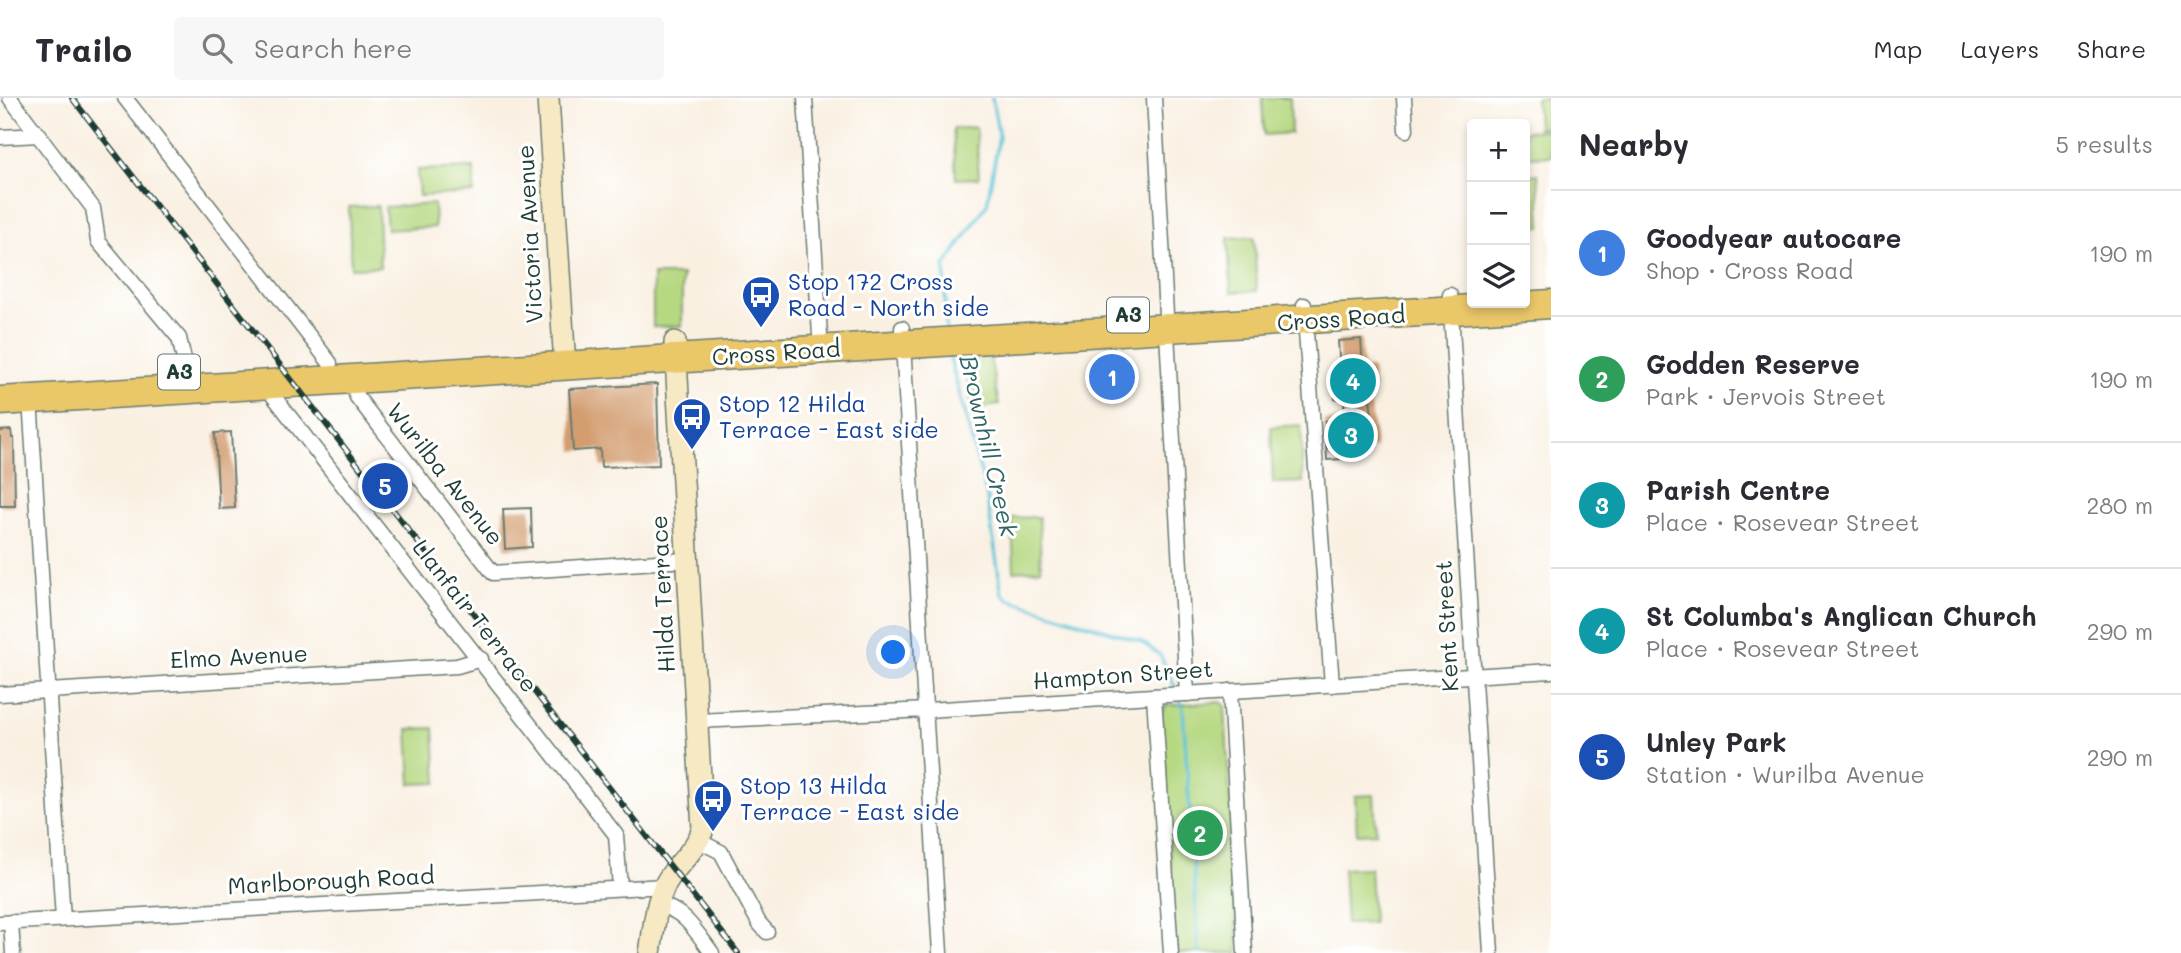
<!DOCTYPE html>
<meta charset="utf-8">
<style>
:root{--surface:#fff;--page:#f7f7f7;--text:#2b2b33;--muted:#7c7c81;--line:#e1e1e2;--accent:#b45309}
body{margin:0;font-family:Mali,sans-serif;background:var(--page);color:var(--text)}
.controls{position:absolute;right:21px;top:21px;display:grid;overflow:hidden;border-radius:7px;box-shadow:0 4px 10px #0003}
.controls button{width:63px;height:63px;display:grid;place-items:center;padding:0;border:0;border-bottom:2px solid var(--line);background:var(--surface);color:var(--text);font:35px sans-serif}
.you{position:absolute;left:894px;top:555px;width:24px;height:24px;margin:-18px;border:5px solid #fff;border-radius:50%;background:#1a73e8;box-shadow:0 0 0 10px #1a73e833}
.badge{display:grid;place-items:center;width:46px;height:46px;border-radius:50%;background:var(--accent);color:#fff;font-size:23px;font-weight:700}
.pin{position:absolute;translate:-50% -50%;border:4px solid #fff;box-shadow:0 2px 7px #0006}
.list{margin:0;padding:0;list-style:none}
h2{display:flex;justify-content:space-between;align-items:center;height:91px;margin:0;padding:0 28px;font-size:30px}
h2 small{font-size:23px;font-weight:400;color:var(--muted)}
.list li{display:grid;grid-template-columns:46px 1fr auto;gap:21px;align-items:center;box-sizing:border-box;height:126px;padding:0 28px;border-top:2px solid var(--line)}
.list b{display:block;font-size:26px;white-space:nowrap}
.list p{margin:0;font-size:23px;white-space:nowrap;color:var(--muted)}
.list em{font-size:23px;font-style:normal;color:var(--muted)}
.icon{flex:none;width:38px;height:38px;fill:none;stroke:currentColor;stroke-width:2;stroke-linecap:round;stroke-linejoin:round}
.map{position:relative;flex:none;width:1551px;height:855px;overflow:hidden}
header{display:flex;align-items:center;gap:42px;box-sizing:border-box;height:98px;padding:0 35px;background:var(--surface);border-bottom:2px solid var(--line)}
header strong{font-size:33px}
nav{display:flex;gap:38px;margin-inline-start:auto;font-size:24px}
.search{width:490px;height:63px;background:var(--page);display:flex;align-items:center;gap:18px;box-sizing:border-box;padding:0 24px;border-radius:7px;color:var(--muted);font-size:26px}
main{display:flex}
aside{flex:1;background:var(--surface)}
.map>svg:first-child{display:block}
.green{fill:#b5d881;stroke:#6a8a5a;stroke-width:2}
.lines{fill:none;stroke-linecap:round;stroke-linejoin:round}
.stream{stroke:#58c1d5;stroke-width:3.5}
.building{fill:#d39d70}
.street-casing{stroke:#6b7c71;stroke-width:17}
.secondary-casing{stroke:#6b7c71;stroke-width:24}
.highway-casing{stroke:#6b7c71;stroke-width:31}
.street{stroke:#fff;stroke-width:14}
.secondary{stroke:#f7e9c3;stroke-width:21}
.highway{stroke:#eac769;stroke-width:28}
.rail-casing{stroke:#1f3d34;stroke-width:6}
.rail{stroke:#fff;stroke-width:3.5;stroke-dasharray:10;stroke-linecap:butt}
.labels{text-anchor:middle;stroke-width:6;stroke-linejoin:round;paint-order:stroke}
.shield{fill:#fff;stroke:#627771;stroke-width:2}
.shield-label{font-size:21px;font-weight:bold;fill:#1f3d34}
.street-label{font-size:23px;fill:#1f3d34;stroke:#fff}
.transit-label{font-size:23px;fill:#164399;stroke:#fff;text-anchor:start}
.water-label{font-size:24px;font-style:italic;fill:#306564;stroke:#fff}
</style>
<header>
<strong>Trailo</strong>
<div class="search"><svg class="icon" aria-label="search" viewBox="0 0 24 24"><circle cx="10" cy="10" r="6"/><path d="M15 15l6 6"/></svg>Search here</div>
<nav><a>Map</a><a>Layers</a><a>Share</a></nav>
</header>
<main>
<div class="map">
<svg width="1551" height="855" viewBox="0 0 1551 855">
<rect width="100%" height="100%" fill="#fff"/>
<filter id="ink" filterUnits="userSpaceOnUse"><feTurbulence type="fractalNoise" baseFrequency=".0143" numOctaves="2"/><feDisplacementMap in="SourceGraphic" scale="14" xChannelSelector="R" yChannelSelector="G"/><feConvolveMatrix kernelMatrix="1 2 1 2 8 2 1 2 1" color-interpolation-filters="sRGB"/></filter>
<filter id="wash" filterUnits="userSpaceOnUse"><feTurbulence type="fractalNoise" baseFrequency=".00686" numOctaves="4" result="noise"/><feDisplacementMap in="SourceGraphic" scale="28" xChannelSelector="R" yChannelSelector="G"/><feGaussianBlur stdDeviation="1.57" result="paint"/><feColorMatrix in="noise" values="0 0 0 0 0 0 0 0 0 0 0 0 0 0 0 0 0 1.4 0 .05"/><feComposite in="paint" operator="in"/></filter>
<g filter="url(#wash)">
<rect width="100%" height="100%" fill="#f9f0e2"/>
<g class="green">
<polygon points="1262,0 1290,0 1291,35 1264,37"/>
<polygon points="1536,0 1551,0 1551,29 1538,30"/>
<polygon points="976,29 979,80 956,81 953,31"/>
<polygon points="1551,32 1551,58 1525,59 1525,33"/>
<polygon points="474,70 474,95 419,98 417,72"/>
<polygon points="1538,76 1541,129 1525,130 1525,77"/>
<polygon points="434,106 435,129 387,132 385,109"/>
<polygon points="378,108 380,169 351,170 349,109"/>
<polygon points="1254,139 1257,193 1231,194 1228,140"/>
<polygon points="653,177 682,177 682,228 653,229"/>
<polygon points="990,258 999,307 973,311 965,262"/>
<polygon points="1301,327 1303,384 1273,385 1271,329"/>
<polygon points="1039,419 1041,471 1014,473 1012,420"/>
<polygon points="1220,604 1225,608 1238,855 1176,855 1161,615 1167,607"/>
<polygon points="434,630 437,685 411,686 408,631"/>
<polygon points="1374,697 1376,735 1357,736 1355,698"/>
<polygon points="1370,770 1373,825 1346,826 1343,771"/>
</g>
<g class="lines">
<g class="stream">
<polyline points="946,232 945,168 987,106 999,39 992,0"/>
<polyline points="948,253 986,394 1002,496 1010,502 1140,543 1160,557 1176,591"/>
<polyline points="1180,602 1183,610 1199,855"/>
</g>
</g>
<g id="blocks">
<g class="building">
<polygon points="1361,241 1363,270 1372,270 1374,292 1369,292 1376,350 1341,351 1341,361 1327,362 1325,323 1345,322 1344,300 1335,301 1333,274 1340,273 1338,243"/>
<polygon points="657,286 659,367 601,369 600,351 573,353 569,291"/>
<polygon points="11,332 12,340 14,340 15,408 0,408 0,333"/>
<polygon points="231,334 235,410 219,411 215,335"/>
<polygon points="531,410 532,449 505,451 503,411"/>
</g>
</g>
</g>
<g filter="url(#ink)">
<use href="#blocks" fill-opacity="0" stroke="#6b7c71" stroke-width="2"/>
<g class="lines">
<defs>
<g id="street">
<polyline points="10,0 93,110 98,143 179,240 187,274"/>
<polyline points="125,0 330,265"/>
<polyline points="805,0 821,253"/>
<polyline points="1154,0 1187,596"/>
<polyline points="1404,0 1406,32"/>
<polyline points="0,39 40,37"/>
<polyline points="1450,197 1491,855"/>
<polyline points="1304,207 1332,587"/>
<polyline points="902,230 940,855"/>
<polyline points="351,281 357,299 493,475 687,462"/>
<polyline points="264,286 616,737 620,790"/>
<polyline points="30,301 63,821"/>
<polyline points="1230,593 1245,855"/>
<polyline points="0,596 457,568 481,561"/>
<polyline points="1154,598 1171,855"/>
<polyline points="697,623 927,612 1551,573"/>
<polyline points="699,743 721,754 759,825 767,834"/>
<path d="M658,807C684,811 697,835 712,855"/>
<polyline points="11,824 13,855"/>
<polyline points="0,825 665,788"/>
</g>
<g id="secondary">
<polyline points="548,0 565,268"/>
<path d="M650,855C654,832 655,806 666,785C677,765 696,753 703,731L675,244"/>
</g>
<polyline id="highway" points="0,303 1551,206"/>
</defs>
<use href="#street" class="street-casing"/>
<use href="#secondary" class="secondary-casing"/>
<use href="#highway" class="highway-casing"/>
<use href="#street" class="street"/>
<use href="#secondary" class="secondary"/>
<use href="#highway" class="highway"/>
<defs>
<polyline id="rail" points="72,0 738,855"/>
</defs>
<use href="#rail" class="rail-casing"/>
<use href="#rail" class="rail"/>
</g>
</g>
<defs>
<symbol id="bus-pin" viewBox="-11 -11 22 30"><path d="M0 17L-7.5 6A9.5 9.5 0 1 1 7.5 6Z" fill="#1a4fb4" stroke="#fff"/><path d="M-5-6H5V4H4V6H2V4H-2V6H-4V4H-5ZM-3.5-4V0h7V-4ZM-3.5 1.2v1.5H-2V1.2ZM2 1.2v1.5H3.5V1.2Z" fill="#fff"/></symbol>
</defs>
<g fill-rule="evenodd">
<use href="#bus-pin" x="739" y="175" width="44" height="60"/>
<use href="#bus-pin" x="670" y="297" width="44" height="60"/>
<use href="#bus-pin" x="691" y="679" width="44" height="60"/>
</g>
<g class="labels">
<g class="shield">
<rect x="1107" y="199.5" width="42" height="35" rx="5"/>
<rect x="158" y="256.5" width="42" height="35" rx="5"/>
</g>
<g class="shield-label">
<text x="1128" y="224">A3</text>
<text x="179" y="281">A3</text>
</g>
<g class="street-label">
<text transform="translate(530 136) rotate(-93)" y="8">Victoria Avenue</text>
<text transform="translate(1341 221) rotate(-4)" y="8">Cross Road</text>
<text transform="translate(776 255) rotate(-4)" y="8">Cross Road</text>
<text transform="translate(445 376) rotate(52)" y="8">Wurilba Avenue</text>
<text transform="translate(663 496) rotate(-93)" y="8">Hilda Terrace</text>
<text transform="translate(475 518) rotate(52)" y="8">Llanfair Terrace</text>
<text transform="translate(1447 528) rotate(-93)" y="8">Kent Street</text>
<text transform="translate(239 559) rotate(-3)" y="8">Elmo Avenue</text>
<text transform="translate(1123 577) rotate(-4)" y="8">Hampton Street</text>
<text transform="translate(331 783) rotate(-3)" y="8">Marlborough Road</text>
</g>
<g class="transit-label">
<text x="788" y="192">Stop 172 Cross<tspan x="788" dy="26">Road - North side</tspan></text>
<text x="719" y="314">Stop 12 Hilda<tspan x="719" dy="26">Terrace - East side</tspan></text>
<text x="740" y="696">Stop 13 Hilda<tspan x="740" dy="26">Terrace - East side</tspan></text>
</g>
<g class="water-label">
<text transform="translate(988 348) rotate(77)" y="8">Brownhill Creek</text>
</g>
</g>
</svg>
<div class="controls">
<button>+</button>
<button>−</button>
<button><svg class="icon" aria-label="layers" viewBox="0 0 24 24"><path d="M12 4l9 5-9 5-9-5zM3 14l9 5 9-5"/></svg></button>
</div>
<div class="you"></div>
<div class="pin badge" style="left:1112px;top:279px;background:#3f7fe0">1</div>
<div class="pin badge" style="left:1200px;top:735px;background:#2e9e5b">2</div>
<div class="pin badge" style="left:1351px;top:337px;background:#0f9aa8">3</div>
<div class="pin badge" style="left:1353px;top:283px;background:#0f9aa8">4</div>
<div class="pin badge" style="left:385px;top:388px;background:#1a4fb4">5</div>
</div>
<aside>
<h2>Nearby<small>5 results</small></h2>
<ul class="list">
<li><span class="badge" style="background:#3f7fe0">1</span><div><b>Goodyear autocare</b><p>Shop · Cross Road</p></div><em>190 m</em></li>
<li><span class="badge" style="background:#2e9e5b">2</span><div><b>Godden Reserve</b><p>Park · Jervois Street</p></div><em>190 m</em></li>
<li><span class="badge" style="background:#0f9aa8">3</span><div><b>Parish Centre</b><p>Place · Rosevear Street</p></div><em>280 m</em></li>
<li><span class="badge" style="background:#0f9aa8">4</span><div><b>St Columba's Anglican Church</b><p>Place · Rosevear Street</p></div><em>290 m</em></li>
<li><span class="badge" style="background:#1a4fb4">5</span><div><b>Unley Park</b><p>Station · Wurilba Avenue</p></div><em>290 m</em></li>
</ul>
</aside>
</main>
